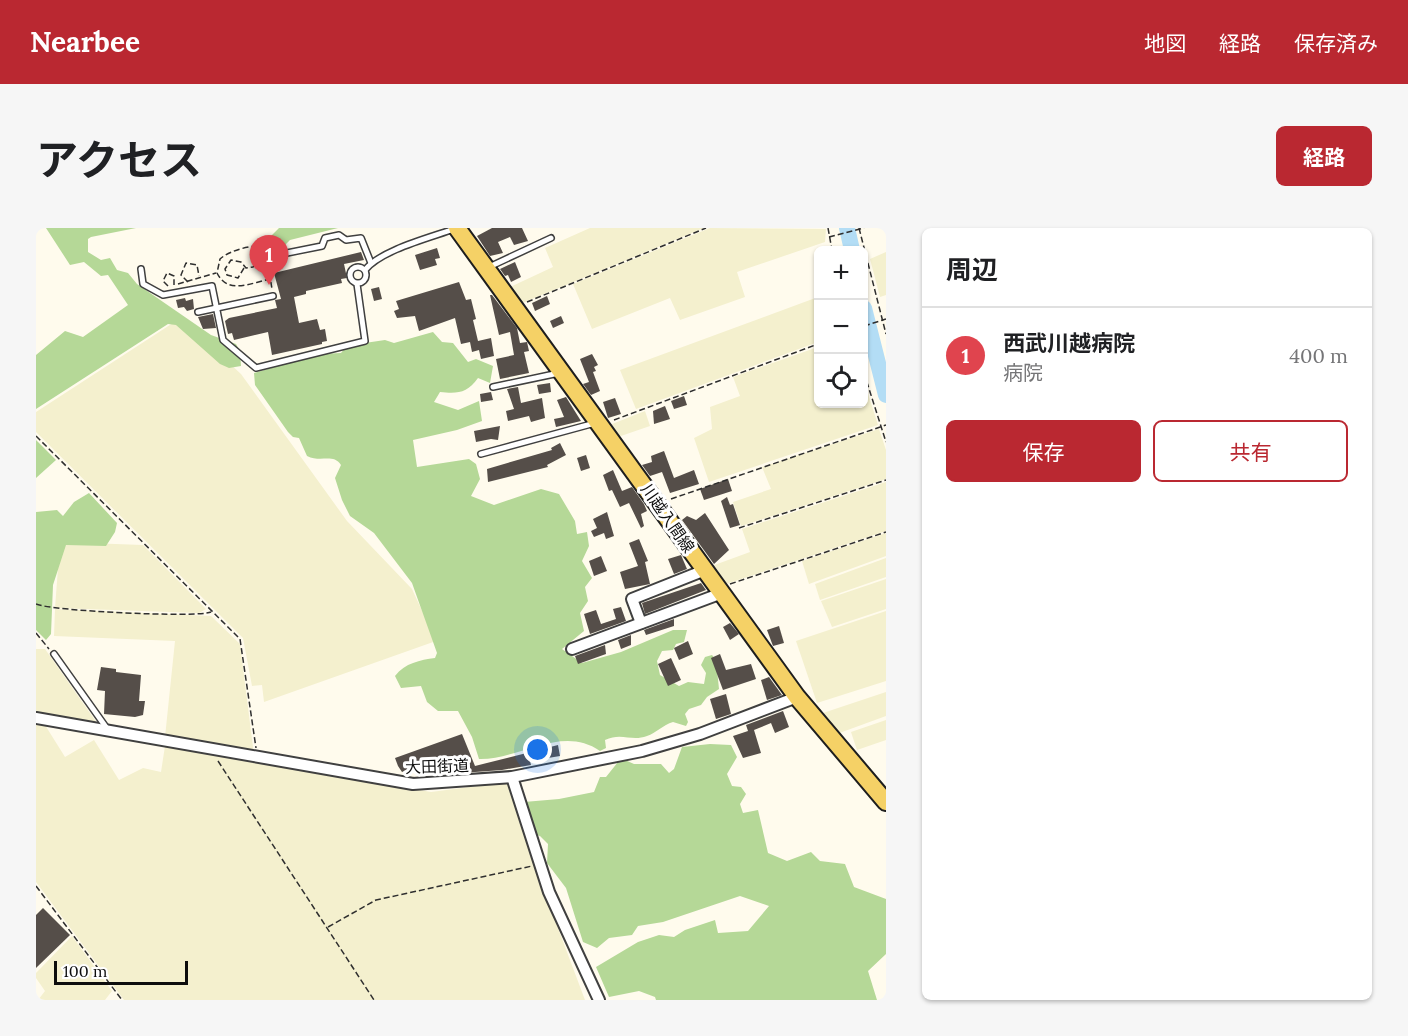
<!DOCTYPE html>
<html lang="ja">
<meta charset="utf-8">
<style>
:root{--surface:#fff;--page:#f6f6f6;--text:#202124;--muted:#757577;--line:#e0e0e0;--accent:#ba2831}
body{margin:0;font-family:Lora,"Noto Sans JP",serif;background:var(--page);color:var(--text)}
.controls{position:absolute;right:18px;top:18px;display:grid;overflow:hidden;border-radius:9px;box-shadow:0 2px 4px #0004}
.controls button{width:54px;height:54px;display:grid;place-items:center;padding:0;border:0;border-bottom:2px solid var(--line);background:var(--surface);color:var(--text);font:30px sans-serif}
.scale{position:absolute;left:18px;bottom:15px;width:134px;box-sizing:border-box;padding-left:6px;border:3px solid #0d0d0d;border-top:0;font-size:16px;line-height:21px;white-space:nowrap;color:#0d0d0d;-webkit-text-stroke:4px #fff;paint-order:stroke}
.you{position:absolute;left:502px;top:522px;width:21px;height:21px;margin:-15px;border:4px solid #fff;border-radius:50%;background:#1a73e8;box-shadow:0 0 0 9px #1a73e833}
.badge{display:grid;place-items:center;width:39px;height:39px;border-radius:50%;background:var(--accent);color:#fff;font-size:20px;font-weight:700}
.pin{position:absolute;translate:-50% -50px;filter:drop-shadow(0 2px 3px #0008)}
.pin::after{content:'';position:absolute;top:32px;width:21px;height:18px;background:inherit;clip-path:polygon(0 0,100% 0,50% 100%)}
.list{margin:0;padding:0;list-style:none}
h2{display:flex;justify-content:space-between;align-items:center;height:78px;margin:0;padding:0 24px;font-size:26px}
h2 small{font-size:20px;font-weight:400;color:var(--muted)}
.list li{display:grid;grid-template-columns:39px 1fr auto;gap:18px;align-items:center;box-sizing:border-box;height:96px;padding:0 24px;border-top:2px solid var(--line)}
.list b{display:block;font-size:22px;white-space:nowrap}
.list p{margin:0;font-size:20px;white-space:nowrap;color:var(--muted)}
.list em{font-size:20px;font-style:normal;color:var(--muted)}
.actions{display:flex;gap:12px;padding:18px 24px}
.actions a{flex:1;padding:14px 0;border:2px solid var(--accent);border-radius:9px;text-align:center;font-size:21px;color:var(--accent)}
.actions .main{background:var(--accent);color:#fff}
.icon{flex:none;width:33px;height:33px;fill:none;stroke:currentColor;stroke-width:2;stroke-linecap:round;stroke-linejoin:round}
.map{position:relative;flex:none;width:850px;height:772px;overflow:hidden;border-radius:9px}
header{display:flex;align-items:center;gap:36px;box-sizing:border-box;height:84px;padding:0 30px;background:var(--accent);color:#fff}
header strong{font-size:28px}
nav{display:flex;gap:33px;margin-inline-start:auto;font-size:21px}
.intro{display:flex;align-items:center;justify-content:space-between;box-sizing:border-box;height:144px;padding:0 36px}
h1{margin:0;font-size:42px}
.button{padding:15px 27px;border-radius:9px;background:var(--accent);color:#fff;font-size:21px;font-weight:700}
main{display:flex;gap:36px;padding:0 36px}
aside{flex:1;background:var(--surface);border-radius:9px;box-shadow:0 2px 4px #0004}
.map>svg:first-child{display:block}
.farmland{fill:#f4f0ce}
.forest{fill:#b5d897}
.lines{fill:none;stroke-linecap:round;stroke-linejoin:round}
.river{stroke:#b3ddf5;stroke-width:16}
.building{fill:#554e49}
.lane-casing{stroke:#404040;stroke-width:8}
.street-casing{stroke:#404040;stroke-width:14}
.primary-casing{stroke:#1e1e1e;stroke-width:20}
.path{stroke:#2f2f2f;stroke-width:1.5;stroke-dasharray:6 3;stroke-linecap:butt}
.lane{stroke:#fff;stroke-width:5}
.street{stroke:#fff;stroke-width:10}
.primary{stroke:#f5d166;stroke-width:16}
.labels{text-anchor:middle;stroke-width:6;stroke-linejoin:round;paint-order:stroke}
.street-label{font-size:16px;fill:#0d0d0d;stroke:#fff}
</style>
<header>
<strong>Nearbee</strong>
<nav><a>地図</a><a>経路</a><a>保存済み</a></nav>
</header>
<div class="intro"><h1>アクセス</h1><a class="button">経路</a></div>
<main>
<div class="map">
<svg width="850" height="772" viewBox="0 0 850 772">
<rect width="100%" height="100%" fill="#fffbed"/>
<g class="farmland">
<polygon points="554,0 668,0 484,76 472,60 517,39 509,20"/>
<polygon points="674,0 790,1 789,14 701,44 709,69 644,92 634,70 556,101 537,56"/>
<polygon points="850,24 850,67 844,69 834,31"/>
<polygon points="782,69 782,114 600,181 584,142"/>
<polygon points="140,93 179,122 205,146 311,293 376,361 400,413 228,474 226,457 216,458 207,410 0,204 0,184"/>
<polygon points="782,119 782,176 828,176 828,153 842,197 673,254 658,210 676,201 674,179 704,168 697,149"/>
<polygon points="609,183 614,198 582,209 571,198"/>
<polygon points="843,201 850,222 850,251 705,298 697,274 735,261 726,239"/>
<polygon points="850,254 850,303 687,357 673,339 714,324 706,301"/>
<polygon points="850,305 850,328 773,356 766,333"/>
<polygon points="24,314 107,317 170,381 163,385 19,380"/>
<polygon points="850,330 850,349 784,372 779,356"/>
<polygon points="850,351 850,381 796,399 785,373"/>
<polygon points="19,381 175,388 204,416 218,527 129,509 139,413 18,408"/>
<polygon points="850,383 850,453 781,475 760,413"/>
<polygon points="0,421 9,421 61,495 0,484"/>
<polygon points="850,464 850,488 798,507 781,487"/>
<polygon points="850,492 850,512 821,522 815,504"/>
<polygon points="0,495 9,497 29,529 58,512 83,552 107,540 125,544 129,518 395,564 472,554 496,631 549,772 88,772 0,654"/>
<polygon points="36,708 76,763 69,772 2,772 9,763 0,750 0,745"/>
</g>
<g class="forest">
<polygon points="10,0 100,0 55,9 52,11 52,24 65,32 74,30 81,42 92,45 101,56 175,107 200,116 204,123 205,138 193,140 184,136 140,97 132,96 0,181 0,127 29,103 47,109 92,77 72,47 65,48 48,34 34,37"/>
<polygon points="243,0 302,0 254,12 244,22 230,13"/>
<path d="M397,104L406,114L417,115L432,134L440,131L457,138L454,155L442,150C431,165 422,166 404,164L398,174L422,182L443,173L446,193L421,202L377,212L381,239L433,231L440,236L444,251L435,268L458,277L505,261L523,266L539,293L541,306L551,304L553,318L546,333L556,350L549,359L552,373L544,385L548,403L526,421L546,435L585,424L637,402H651L648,414L640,416L637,422L626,423L621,433L624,447L643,458L652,454L668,456L670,445L665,437L669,429L676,427L680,432L683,461L671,469L665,477L653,481L649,486L652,494L650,498L637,494C627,497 620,505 611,508C595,514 586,504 569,512L570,520L564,523C526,496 483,532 443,531L436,509L422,483H402L391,474L385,458L365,460L359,448C369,435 384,432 399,430L401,425L376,355L338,305L314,288L306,272L299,250L305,237C297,225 285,235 271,228L263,210L257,209L252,204L219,157L218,145L284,126L305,125L309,120L322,116L349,112L358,115Z"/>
<polygon points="0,212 20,232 0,250"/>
<polygon points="53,265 81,295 79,304 70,318 30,317 17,357 15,406 10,412 0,402 0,284 21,282 27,288 38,274"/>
<polygon points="674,516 695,517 701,529 691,546 696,558 705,559 710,566 704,576 707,585 722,582 732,625 751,633 775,624 784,633 809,636 818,659 850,671 850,726 832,743 841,772 620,772 619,769 603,763 573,769 560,739 602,714 623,707 638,709 649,702 679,692 682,705 712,703 733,678 704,668 627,694 602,698 596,707 573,710 561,720 547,714 530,660 511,635 512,616 504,608 496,606 488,574 523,571 558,564 564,549 570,549 582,534 589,532 598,536 625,536 633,545 638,541 646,519"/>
</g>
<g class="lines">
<g class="river">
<polyline points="811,0 816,22"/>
<polyline points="828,80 850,167"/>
</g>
</g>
<g class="building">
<polygon points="456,0 486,0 492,13 478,17 474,9 462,14 467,25 454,28 441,8"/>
<polygon points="401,20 404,30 399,31 401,37 384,42 379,27"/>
<polygon points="325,24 328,32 308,36 311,50 305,51 306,55 270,63 270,66 258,69 263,95 281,91 284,102 289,101 291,113 286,114 286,116 236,127 232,104 198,112 196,105 192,106 189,93 193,90 241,80 239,72 245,71 238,45"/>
<polygon points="479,34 485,49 475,54 472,47 469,48 464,41"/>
<polygon points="423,54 430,72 435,71 440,91 437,92 442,113 455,110 458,128 445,131 443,122 436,124 434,114 425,116 419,90 383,103 379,88 361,90 358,83 363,81 360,73"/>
<polygon points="343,59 346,71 338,73 335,61"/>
<polygon points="454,67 456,67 481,100 484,115 491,114 493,123 488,124 493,145 464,151 460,131 478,127 474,104 463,107"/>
<polygon points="511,68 514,76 499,83 496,75"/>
<polygon points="149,70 150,73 157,71 158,81 151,83 148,79 142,80 140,72"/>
<polygon points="177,86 180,100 167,101 162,89"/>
<polygon points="525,88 528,95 517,100 514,93"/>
<polygon points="556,126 562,137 558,139 560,143 557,144 564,163 555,167 547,156 553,154 544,131"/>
<polygon points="514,155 515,164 503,166 501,157"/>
<polygon points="482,159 485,175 506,170 509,190 495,194 493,188 472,193 470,183 478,181 471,161"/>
<polygon points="455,164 457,172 445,174 444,166"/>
<polygon points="648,168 651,177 638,181 635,173"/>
<polygon points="530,169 545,193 520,199 518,191 528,189 521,172"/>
<polygon points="579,170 585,186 572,190 567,174"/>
<polygon points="629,178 634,191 618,196 617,183"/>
<polygon points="464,198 462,212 455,211 440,214 438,203"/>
<polygon points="524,215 530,227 511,237 512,239 452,254 451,241 516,222 515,220"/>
<polygon points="628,223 638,250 658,242 663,256 634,265 626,244 614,248 606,237 616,234 615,228"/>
<polygon points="550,227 554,240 545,243 541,230"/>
<polygon points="577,242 586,263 596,259 608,276 611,283 605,286 608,298 605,300 593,275 584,279 576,262 573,263 567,247"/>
<polygon points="692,251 696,263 668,272 664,261"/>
<polygon points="691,269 694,277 697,276 704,297 694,300 685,273"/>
<polygon points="571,284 578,308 570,311 568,305 558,309 555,303 561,300 557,291"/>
<polygon points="669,285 693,322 678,336 646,292 651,288 660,292"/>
<polygon points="603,311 612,333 609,334 614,356 589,361 584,344 602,338 593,315"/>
<polygon points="645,327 651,341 638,346 632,331"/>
<polygon points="565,328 571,343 558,348 553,333"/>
<polygon points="665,355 670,362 609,386 606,375"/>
<polygon points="585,379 590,393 554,406 548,386 560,382 565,396 580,391 577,381"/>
<polygon points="638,391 638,398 610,407 608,402"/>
<polygon points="694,395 703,406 694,412 687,399"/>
<polygon points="743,398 748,415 737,418 731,402"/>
<polygon points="595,407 595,417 585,421 582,412"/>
<polygon points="652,413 657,426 643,432 638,420"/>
<polygon points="569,417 570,426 542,436 539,428"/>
<polygon points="684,426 690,442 715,436 720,451 687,462 675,430"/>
<polygon points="635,430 645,452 632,458 622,436"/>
<polygon points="65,439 80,441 80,444 105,447 103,473 109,473 107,487 99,489 68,486 69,463 61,462"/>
<polygon points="733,449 746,467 731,472 725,452"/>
<polygon points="690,466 695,486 680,491 674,471"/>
<polygon points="747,483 753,499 739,505 735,495 718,502 725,525 707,530 697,508 712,503 710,497"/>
<polygon points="426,506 439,538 522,517 524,528 494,533 495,537 466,542 399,547 398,544 388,547 385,537 366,544 362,538 359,530"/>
<polygon points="7,680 34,707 0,740 0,687"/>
</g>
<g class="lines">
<defs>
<g id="lane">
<polyline points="251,25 286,18 289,10 303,7 310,12 325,10 335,35"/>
<circle cx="322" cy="47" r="8"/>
<polyline points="453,39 515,10"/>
<polyline points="105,41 107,56 127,67 176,58 187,112 220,140 329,113 321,56"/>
<path d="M329,42C345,22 393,10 418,1"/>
<polyline points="162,84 237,68"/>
<polyline points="457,159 523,145"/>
<polyline points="445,226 559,195"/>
<polyline points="18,426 72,502"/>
</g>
<g id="street">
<polyline points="605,395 596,371 669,342"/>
<polyline points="536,421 686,365"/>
<polyline points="0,490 377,556 476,549 606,523 664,506 761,469"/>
<polyline points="476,549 513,664 563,772"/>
</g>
<polyline id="primary" points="421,0 761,469 850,574"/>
</defs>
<use href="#lane" class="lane-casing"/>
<use href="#street" class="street-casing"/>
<use href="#primary" class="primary-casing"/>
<g class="path">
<polyline points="792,0 796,22"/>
<polyline points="823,0 850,106"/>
<polyline points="793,9 828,0"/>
<path d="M222,18L220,30L227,36H234L238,32L239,24L235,18C220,16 195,21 184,31L181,45C192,67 215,55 234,51"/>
<polyline points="232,36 236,61"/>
<polyline points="208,40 202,50 191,47 189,41 195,32 205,34 210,40 217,39 222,34"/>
<polyline points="152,54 145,47 150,35 161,37 163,48"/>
<polyline points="142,56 180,45"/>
<polyline points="132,58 127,53 131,45 138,48 138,57"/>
<polyline points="491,74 670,0"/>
<polyline points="828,98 850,91"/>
<polyline points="828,145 850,214"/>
<polyline points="578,192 782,116"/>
<polyline points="0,208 204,411 220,520"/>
<polyline points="635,271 850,197"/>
<polyline points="703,300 850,252"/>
<polyline points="694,356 850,304"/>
<path d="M0,376C15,383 162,390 175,384"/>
<polyline points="0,405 13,421"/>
<polyline points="182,533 338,772"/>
<polyline points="0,658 86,772"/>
<polyline points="292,699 340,672 496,638"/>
</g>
<use href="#lane" class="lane"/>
<use href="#street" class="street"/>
<use href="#primary" class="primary"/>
</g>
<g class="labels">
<g class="street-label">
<text transform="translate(632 290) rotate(55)" y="6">川越入間線</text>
<text transform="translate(401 538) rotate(-2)" y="6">大田街道</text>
</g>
</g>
</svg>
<div class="controls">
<button>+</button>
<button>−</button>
<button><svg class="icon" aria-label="locate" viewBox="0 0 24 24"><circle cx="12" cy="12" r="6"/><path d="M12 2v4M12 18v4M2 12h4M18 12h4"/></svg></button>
</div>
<div class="scale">100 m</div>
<div class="you"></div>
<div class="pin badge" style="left:233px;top:57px;background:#e0444e">1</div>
</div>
<aside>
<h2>周辺<small></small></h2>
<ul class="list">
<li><span class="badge" style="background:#e0444e">1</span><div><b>西武川越病院</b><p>病院</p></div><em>400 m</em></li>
</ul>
<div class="actions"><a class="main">保存</a><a>共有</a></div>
</aside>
</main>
